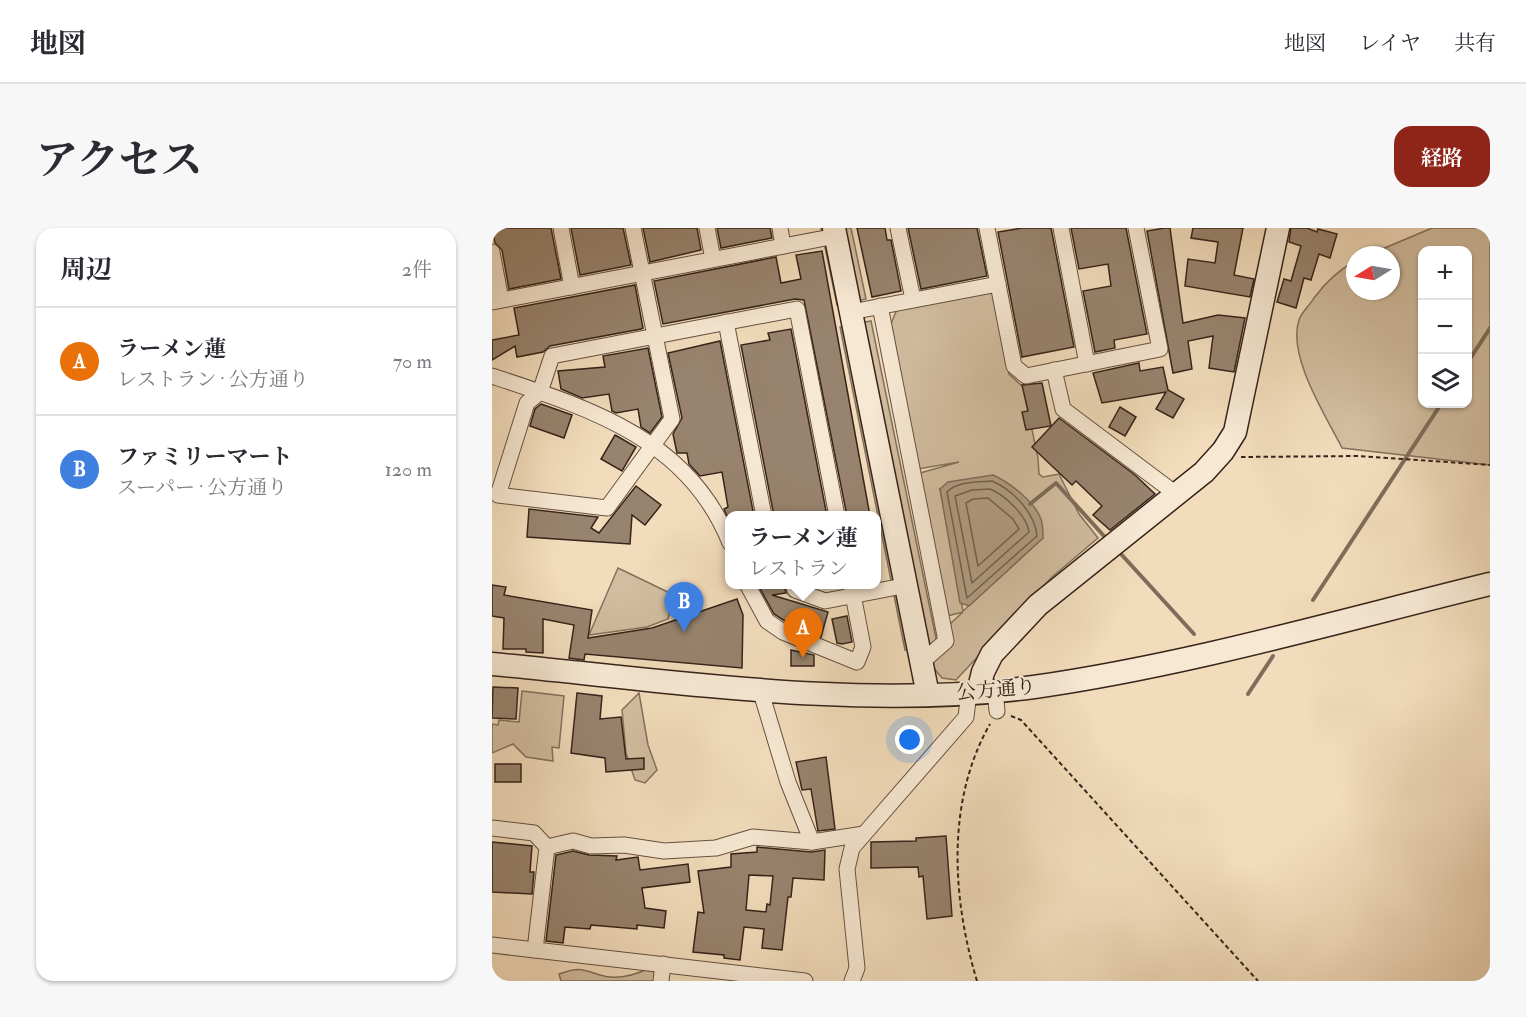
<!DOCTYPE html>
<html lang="ja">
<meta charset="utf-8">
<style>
:root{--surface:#fff;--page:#f7f7f7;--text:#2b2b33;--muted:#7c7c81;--line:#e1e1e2;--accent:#8f2418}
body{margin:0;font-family:"IM FELL Double Pica","Noto Serif JP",serif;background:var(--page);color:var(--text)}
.controls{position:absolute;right:18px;top:18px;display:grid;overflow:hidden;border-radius:12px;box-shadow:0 2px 4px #0004}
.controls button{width:54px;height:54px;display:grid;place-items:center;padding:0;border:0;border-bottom:2px solid var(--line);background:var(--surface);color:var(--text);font:30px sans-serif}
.compass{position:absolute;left:854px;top:18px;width:54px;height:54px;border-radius:50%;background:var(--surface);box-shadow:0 2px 4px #0004;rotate:259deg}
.you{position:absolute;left:418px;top:512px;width:21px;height:21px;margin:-15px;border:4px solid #fff;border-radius:50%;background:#1a73e8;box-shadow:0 0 0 9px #1a73e833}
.badge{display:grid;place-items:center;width:39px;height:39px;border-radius:50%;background:var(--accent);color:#fff;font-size:20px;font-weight:700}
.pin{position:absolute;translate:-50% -50px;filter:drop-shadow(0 2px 3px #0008)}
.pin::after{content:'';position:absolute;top:32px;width:21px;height:18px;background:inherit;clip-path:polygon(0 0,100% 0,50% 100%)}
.popup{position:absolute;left:233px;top:283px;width:156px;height:78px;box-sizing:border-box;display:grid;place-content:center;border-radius:12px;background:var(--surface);filter:drop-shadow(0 2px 4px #0005);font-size:20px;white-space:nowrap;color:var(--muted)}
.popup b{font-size:22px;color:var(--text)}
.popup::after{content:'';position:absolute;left:50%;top:100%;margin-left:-12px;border:12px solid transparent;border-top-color:var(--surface)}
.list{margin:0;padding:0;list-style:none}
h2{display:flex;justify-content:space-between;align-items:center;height:78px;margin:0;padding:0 24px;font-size:26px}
h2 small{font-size:20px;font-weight:400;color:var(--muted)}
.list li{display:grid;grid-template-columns:39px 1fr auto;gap:18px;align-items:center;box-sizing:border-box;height:108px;padding:0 24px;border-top:2px solid var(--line)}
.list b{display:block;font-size:22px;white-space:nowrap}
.list p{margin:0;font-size:20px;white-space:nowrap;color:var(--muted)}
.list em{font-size:20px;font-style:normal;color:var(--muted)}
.icon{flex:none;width:33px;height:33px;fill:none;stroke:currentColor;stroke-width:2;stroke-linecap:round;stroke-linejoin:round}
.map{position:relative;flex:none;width:998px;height:753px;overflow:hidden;border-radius:18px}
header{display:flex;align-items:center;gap:36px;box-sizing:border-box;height:84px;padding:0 30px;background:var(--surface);border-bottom:2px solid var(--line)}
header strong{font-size:28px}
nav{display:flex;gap:33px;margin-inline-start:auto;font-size:21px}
.intro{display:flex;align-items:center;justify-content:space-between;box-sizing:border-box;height:144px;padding:0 36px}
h1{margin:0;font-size:42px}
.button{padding:15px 27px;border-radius:18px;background:var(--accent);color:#fff;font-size:21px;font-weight:700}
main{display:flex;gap:36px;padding:0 36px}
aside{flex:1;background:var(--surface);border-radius:18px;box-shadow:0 2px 4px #0004}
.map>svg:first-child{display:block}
.green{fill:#d2bda0;stroke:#84705d;stroke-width:1.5;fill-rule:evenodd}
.water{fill:#b29d84;stroke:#806c5a;stroke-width:1.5}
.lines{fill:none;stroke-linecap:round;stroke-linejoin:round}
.shore{stroke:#74604f;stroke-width:1.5}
.stream{stroke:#806c5a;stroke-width:4}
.building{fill:#98836e;stroke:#36231a;stroke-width:1.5;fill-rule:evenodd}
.street-casing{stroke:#655142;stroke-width:17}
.secondary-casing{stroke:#36231a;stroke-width:25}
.path{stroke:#36231a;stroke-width:2;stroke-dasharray:4.5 3;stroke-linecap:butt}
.street{stroke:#f7e8d3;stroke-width:15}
.secondary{stroke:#f7e8d3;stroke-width:22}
.labels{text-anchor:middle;stroke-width:4.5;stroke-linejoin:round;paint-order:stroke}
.street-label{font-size:20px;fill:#36231a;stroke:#f7e8d3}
</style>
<header>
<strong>地図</strong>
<nav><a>地図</a><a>レイヤ</a><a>共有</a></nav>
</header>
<div class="intro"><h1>アクセス</h1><a class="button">経路</a></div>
<main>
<aside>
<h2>周辺<small>2件</small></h2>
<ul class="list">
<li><span class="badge" style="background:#e8710a">A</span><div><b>ラーメン蓮</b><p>レストラン · 公方通り</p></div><em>70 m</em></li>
<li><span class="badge" style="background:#3f7fe0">B</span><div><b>ファミリーマート</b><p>スーパー · 公方通り</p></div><em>120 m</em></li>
</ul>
</aside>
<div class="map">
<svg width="998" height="753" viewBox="0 0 998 753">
<rect width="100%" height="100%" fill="#f2dcbb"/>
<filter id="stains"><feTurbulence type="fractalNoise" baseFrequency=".00333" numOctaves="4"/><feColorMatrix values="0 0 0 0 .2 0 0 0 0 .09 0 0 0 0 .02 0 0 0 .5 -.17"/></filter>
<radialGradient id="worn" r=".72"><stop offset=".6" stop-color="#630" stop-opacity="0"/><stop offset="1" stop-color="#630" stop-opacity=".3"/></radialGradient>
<g class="green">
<polygon points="329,0 359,0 374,71 345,77"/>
<path d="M940,0H998V237L850,220C834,188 795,128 807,92C809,85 818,77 822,70C833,55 847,42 863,33V63H899V27H876ZM930,22H976V176H930Z"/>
<path d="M502,63L517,146L531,159L546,230L547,246L551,249L567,246L587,286L606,310L560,349L464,452L450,450L440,438L459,395L471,384L455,388L428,245L467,234L426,241L399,96L405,81ZM448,261L551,310L471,383Z"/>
<polygon points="379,93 445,415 413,422 348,99"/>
<polygon points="126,340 182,367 176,391 155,399 97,407"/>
<polygon points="30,463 72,468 67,520 60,519 61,533 34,529 21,516 0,525 0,496 6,497 7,492 27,494"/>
<polygon points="147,465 156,517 165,542 153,555 143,552 134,525 130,482"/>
<path d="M158,740L167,748L166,753H69L67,746C88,739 89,741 108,747C125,753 143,747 158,740Z"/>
</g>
<path class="water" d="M501,247C517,254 543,274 549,291C551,297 551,305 551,310L477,378L468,375L448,261L456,254Z"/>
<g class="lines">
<g class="shore">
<path d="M500,253C521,262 543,285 545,308L475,370L455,264C465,253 486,254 500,253Z"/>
<path d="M498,261C513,267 535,288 537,304L480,355L463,268L480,262Z"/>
<polygon points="496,270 521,291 527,301 486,338 474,275 481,271"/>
</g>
<g class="stream">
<polyline points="976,134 998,100"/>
<polyline points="538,276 564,255 612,308"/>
<polyline points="629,326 702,406"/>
<polyline points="821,372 949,176"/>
<polyline points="756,466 781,428"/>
</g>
</g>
<g class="building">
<polygon points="0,0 59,0 69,51 17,61 10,22 3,15"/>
<polygon points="79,0 131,0 139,37 88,47"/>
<polygon points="151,0 205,0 209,22 158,34"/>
<polygon points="225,0 278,0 280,10 229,20"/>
<polygon points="365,0 393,0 395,12 399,12 409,63 380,69"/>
<polygon points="416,0 485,0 495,48 429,61"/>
<polygon points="530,0 559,0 582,119 530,129 506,4"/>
<polygon points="579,0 634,0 655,106 622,112 623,120 603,124 591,63 619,58 616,36 587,41"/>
<polygon points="673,0 678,0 691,95 726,87 753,90 742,144 717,140 721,108 696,113 700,141 681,145 655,3"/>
<polygon points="701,0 751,0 742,47 762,51 758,69 693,58 696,31 723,35 726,14 699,10"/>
<polygon points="799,0 815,0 825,4 826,1 845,6 838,30 827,26 819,52 812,50 804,80 785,74 792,51 799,53 809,18 797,14"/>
<polygon points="330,23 347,117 378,288 355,288 312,72 303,71 171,96 162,53 284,29 289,55 309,51 304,27"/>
<polygon points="143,57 151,100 149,101 58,118 51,124 25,129 23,118 0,132 0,112 27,107 22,80"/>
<polygon points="299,101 335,288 282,288 249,117 278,112 276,105"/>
<polygon points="228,113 262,288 235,288 232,281 236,279 230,244 208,248 197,236 195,225 185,225 181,206 190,190 176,125"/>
<polygon points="156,120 170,189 158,205 149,199 146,181 124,185 120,183 117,166 90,170 69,161 66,143 113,139 111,128"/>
<polygon points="647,135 648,143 671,139 676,162 692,171 681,190 664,181 674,164 610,175 601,145"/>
<polygon points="550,155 559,198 534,202 530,184 536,183 530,157"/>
<polygon points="49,176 80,187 72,210 38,198 43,181"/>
<polygon points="628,179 644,189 633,208 617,199"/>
<polygon points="567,190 643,247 663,266 618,302 601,287 610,278 584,253 580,257 540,219"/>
<polygon points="123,207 144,219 130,243 109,231"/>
<polygon points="144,258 169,277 153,297 140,287 138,316 35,309 37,281 106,289 99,300 107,305"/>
<polygon points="0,357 14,359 12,367 100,382 96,410 160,400 245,371 251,387 250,440 93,426 92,432 77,430 82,397 51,391 51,425 34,424 34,421 11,421 12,390 0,388"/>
<polygon points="266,357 292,357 294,365 280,367 336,384 329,409 296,395 282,386"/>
<polygon points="355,388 360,414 350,416 345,415 340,391"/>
<polygon points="299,422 322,427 322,438 299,438"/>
<polygon points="1,459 26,460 24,491 0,490"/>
<polygon points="85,465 110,468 108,491 129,489 134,531 152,530 152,541 114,544 113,530 79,525"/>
<polygon points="334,529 343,601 326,603 319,561 310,562 304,534"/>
<rect x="3" y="536" width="26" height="18"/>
<polygon points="454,608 460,688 435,691 431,648 427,649 426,639 379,640 379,614 424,613 424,610"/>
<polygon points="0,614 40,618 38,644 42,644 40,666 0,664"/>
<path d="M265,619L319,624L333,622L332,652L301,650L299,669H296L290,722L270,720L272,701L252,699L248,732L232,730V727L201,724L206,684L212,685L206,643L239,639V626L265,624ZM257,647L281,648L278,677L275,676L274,684L254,682Z"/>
<polygon points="81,623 97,627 125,628 124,632 146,629 148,642 196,636 198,654 150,660 153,680 174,683 172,700 145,697 145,701 99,697 98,701 73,699 71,715 54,713 64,627"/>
</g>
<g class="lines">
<defs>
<g id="street">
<polyline points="69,0 80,59"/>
<path d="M141,0L180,191L115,280L6,267L35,175L48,164L60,128C141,113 223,96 305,81L345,288"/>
<polyline points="215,0 221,31"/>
<polyline points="288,0 291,18"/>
<polyline points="406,0 421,71"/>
<polyline points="495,0 522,138 534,148 668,121 644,0"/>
<polyline points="569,0 595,136"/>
<polyline points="0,24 9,72"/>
<polyline points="0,74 344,8"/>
<polyline points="388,78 454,413 430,434"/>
<polyline points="359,84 506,56"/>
<polyline points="234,94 272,288"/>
<polyline points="562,142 571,181 684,266"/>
<path d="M0,148C97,180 197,211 238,315"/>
<polyline points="255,356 275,393 291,404 365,434 371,419 359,356"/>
<polyline points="301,356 303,362 333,373 416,357"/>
<polyline points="268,461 296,554 320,614 372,606"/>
<polyline points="503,462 505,483"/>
<polyline points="0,600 42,605 55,619"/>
<polyline points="0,717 313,753"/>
<polyline points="43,722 55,619 81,613 99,618 132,617 172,623 224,620 261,609 320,614"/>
<polyline points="169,753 171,736"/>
<polyline points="360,753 365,740 355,641 360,620 474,489 477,464"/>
</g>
<g id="secondary">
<polyline points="342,0 436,467"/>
<path d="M0,436C175,452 368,483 542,459C696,437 847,393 998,356"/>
<polyline points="486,464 491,444 500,426 546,377 712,244 731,223 743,204 786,0"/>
</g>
</defs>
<use href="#street" class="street-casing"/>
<use href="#secondary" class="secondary-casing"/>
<g class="path">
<polyline points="749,229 866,228 998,237"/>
<polyline points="519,488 529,492 766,753"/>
<path d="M485,753C460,670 454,573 498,496"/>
</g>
<use href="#street" class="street"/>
<use href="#secondary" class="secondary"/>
</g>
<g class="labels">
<g class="street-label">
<text transform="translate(504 461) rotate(-5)" y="7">公方通り</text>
</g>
</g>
<rect width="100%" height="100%" filter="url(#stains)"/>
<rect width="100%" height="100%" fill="url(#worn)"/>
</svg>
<div class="controls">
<button>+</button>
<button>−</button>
<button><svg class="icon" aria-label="layers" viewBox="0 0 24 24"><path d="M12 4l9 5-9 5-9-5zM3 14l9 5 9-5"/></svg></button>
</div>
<svg class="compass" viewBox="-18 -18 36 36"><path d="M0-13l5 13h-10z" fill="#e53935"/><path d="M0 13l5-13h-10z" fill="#7c7c81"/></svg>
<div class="you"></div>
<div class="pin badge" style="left:311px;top:430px;background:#e8710a">A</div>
<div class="popup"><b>ラーメン蓮</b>レストラン</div>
<div class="pin badge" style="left:192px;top:404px;background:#3f7fe0">B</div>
</div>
</main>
